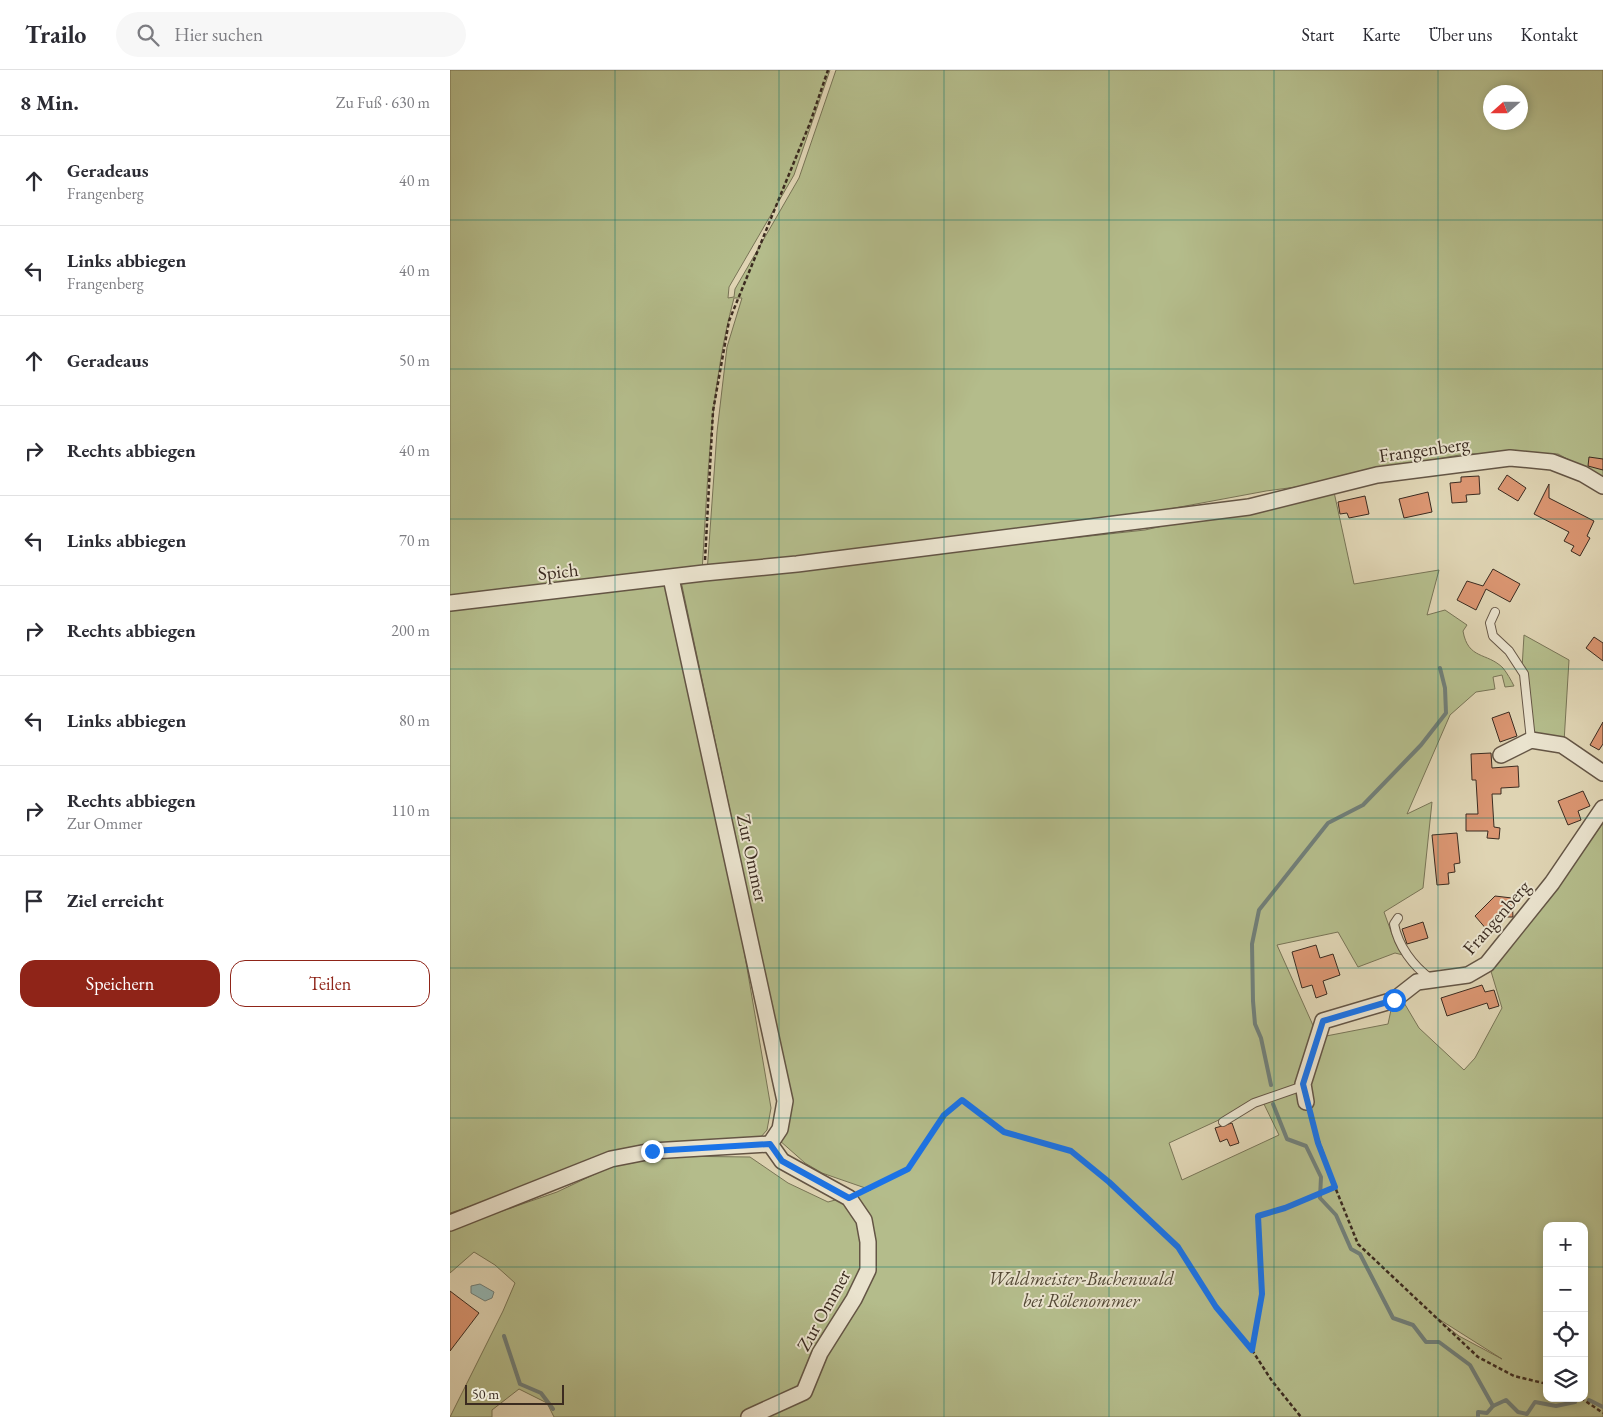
<!DOCTYPE html>
<html lang="de">
<meta charset="utf-8">
<style>
:root{--surface:#fff;--page:#f7f7f7;--text:#2b2b33;--muted:#7c7c81;--line:#e1e1e2;--accent:#8f2418}
body{margin:0;font-family:"EB Garamond",serif;background:var(--page);color:var(--text)}
.controls{position:absolute;right:15px;bottom:15px;display:grid;overflow:hidden;border-radius:10px;box-shadow:0 2px 8px #0003}
.controls button{width:45px;height:45px;display:grid;place-items:center;padding:0;border:0;border-bottom:1px solid var(--line);background:var(--surface);color:var(--text);font:25px sans-serif}
.compass{position:absolute;left:1033px;top:15px;width:45px;height:45px;border-radius:50%;background:var(--surface);box-shadow:0 2px 8px #0003;rotate:249deg}
.scale{position:absolute;left:15px;bottom:12px;width:99px;box-sizing:border-box;padding-left:5px;border:2px solid #3b2b20;border-top:0;font-size:14px;line-height:18px;white-space:nowrap;color:#3b2b20;-webkit-text-stroke:4px #eae3ce;paint-order:stroke}
.stop{position:absolute;width:15px;height:15px;margin:-11px;border:4px solid #1a73e8;border-radius:50%;background:#fff}
.stop.end{background:#1a73e8;border-color:#fff;box-shadow:0 1px 5px #0008}
.list{margin:0;padding:0;list-style:none}
h2{display:flex;justify-content:space-between;align-items:center;height:65px;margin:0;padding:0 20px;font-size:21px}
h2 small{font-size:16px;font-weight:400;color:var(--muted)}
.list li{display:grid;grid-template-columns:32px 1fr auto;gap:15px;align-items:center;box-sizing:border-box;height:90px;padding:0 20px;border-top:1px solid var(--line)}
.list b{display:block;font-size:19px;white-space:nowrap}
.list p{margin:0;font-size:16px;white-space:nowrap;color:var(--muted)}
.list em{font-size:16px;font-style:normal;color:var(--muted)}
.actions{display:flex;gap:10px;padding:15px 20px}
.actions a{flex:1;padding:11px 0;border:1px solid var(--accent);border-radius:15px;text-align:center;font-size:18px;color:var(--accent)}
.actions .main{background:var(--accent);color:#fff}
.icon{flex:none;width:28px;height:28px;fill:none;stroke:currentColor;stroke-width:2;stroke-linecap:round;stroke-linejoin:round}
.map{position:relative;flex:none;width:1153px;height:1347px;overflow:hidden}
header{display:flex;align-items:center;gap:30px;box-sizing:border-box;height:70px;padding:0 25px;background:var(--surface);border-bottom:1px solid var(--line)}
header strong{font-size:24px}
nav{display:flex;gap:28px;margin-inline-start:auto;font-size:18px}
.search{width:350px;height:45px;background:var(--page);display:flex;align-items:center;gap:12px;box-sizing:border-box;padding:0 18px;border-radius:28px;color:var(--muted);font-size:19px}
main{display:flex}
aside{flex:1;background:var(--surface)}
.map>svg:first-child{display:block}
.green{fill:#b4bc8b;stroke:#787456;fill-rule:evenodd}
.water{fill:#95b7b4;stroke:#717f79}
.lines{fill:none;stroke-linecap:round;stroke-linejoin:round}
.stream{stroke:#717f79;stroke-width:4}
.building{fill:#da9571;stroke:#3b2b20}
.service-casing{stroke:#645545;stroke-width:10}
.minor-casing{stroke:#645545;stroke-width:18}
.path{stroke:#3b2b20;stroke-width:2.5;stroke-dasharray:4 2.5;stroke-linecap:butt}
.service{stroke:#eae3ce;stroke-width:8}
.minor{stroke:#eae3ce;stroke-width:15}
.route{stroke:#1a73e8;stroke-width:6}
.grid{fill:none;stroke:#0f766e;stroke-width:1;stroke-opacity:0.55}
.labels{text-anchor:middle;stroke-width:4;stroke-linejoin:round;paint-order:stroke}
.street-label{font-size:19px;fill:#3b2b20;stroke:#eae3ce}
.park-label{font-size:19px;font-style:italic;fill:#534835;stroke:#eae3ce}
</style>
<header>
<strong>Trailo</strong>
<div class="search"><svg class="icon" aria-label="search" viewBox="0 0 24 24"><circle cx="10" cy="10" r="6"/><path d="M15 15l6 6"/></svg>Hier suchen</div>
<nav><a>Start</a><a>Karte</a><a>Über uns</a><a>Kontakt</a></nav>
</header>
<main>
<aside>
<h2>8 Min.<small>Zu Fuß · 630 m</small></h2>
<ul class="list">
<li><svg class="icon" aria-label="ahead" viewBox="0 0 24 24"><path d="M12 20V5M6 11l6-6 6 6"/></svg><div><b>Geradeaus</b><p>Frangenberg</p></div><em>40 m</em></li>
<li><svg class="icon" aria-label="left" viewBox="0 0 24 24"><path d="M17 20v-9H6M10 6l-5 5 5 5"/></svg><div><b>Links abbiegen</b><p>Frangenberg</p></div><em>40 m</em></li>
<li><svg class="icon" aria-label="ahead" viewBox="0 0 24 24"><path d="M12 20V5M6 11l6-6 6 6"/></svg><div><b>Geradeaus</b></div><em>50 m</em></li>
<li><svg class="icon" aria-label="right" viewBox="0 0 24 24"><path d="M7 20v-9h11M14 6l5 5-5 5"/></svg><div><b>Rechts abbiegen</b></div><em>40 m</em></li>
<li><svg class="icon" aria-label="left" viewBox="0 0 24 24"><path d="M17 20v-9H6M10 6l-5 5 5 5"/></svg><div><b>Links abbiegen</b></div><em>70 m</em></li>
<li><svg class="icon" aria-label="right" viewBox="0 0 24 24"><path d="M7 20v-9h11M14 6l5 5-5 5"/></svg><div><b>Rechts abbiegen</b></div><em>200 m</em></li>
<li><svg class="icon" aria-label="left" viewBox="0 0 24 24"><path d="M17 20v-9H6M10 6l-5 5 5 5"/></svg><div><b>Links abbiegen</b></div><em>80 m</em></li>
<li><svg class="icon" aria-label="right" viewBox="0 0 24 24"><path d="M7 20v-9h11M14 6l5 5-5 5"/></svg><div><b>Rechts abbiegen</b><p>Zur Ommer</p></div><em>110 m</em></li>
<li><svg class="icon" aria-label="arrive" viewBox="0 0 24 24"><path d="M6 21V4h12l-3 4 3 4H6"/></svg><div><b>Ziel erreicht</b></div></li>
</ul>
<div class="actions"><a class="main">Speichern</a><a>Teilen</a></div>
</aside>
<div class="map">
<svg width="1153" height="1347" viewBox="0 0 1153 1347">
<rect width="100%" height="100%" fill="#dfd4b3"/>
<filter id="stains"><feTurbulence type="fractalNoise" baseFrequency=".004" numOctaves="4"/><feColorMatrix values="0 0 0 0 .2 0 0 0 0 .09 0 0 0 0 .02 0 0 0 .5 -.17"/></filter>
<radialGradient id="worn" r=".72"><stop offset=".6" stop-color="#630" stop-opacity="0"/><stop offset="1" stop-color="#630" stop-opacity=".3"/></radialGradient>
<g class="green">
<path d="M0,0H380L344,105L279,217L278,228L284,227L285,219L349,108L386,0H1153V408L1108,384H1015L921,401L883,412L816,421L644,453L257,503L267,362L277,277L292,228H284C260,317 258,409 252,502L0,529ZM1040,22H1070V52H1040Z"/>
<path d="M884,422L904,514L989,500L977,545L995,540L1017,555L1013,561C1018,590 1037,582 1053,598C1057,603 1061,610 1064,616L1055,617L1052,605L1043,607L1045,619L1026,622L1000,645L957,744L982,732L973,818L934,842L943,867L957,886L945,883L908,897L888,862L827,875L866,962L871,967L938,954L941,940L953,931L969,958L1014,1000L1025,988L1052,938L1040,898L1097,831L1153,753V1347H104L97,1333L69,1319L42,1340V1347H0L53,1241L65,1213L45,1195L24,1182L0,1203V1159L107,1122L181,1087L182,1093L214,1086L300,1087L338,1113L378,1132L421,1120L372,1103L355,1093L329,1070L334,1038L298,825L231,511L695,460L819,432ZM812,1030L829,1065L732,1110L719,1073ZM1097,1156H1134V1328H1097ZM984,1246L1052,1289L1009,1266Z"/>
<polygon points="221,512 285,828 321,1038 317,1060 310,1068 293,1073 219,1072 152,1086 135,1091 82,1116 0,1143 0,534"/>
<polygon points="1074,565 1119,590 1114,672 1079,666 1081,638 1071,615"/>
</g>
<polygon class="water" points="30,1214 44,1222 42,1228 35,1231 21,1223 21,1216"/>
<g class="lines">
<g class="stream">
<polyline points="821,1015 811,968 805,954 803,931 802,874 809,840 878,753 913,735 971,675 996,643 995,618 990,598"/>
<polyline points="823,1034 837,1069 856,1076 871,1107 870,1128 886,1145 901,1179 910,1184 943,1248 963,1255 976,1272 989,1272 1020,1295 1043,1336"/>
<polyline points="54,1266 70,1314 91,1323 103,1339"/>
<polyline points="1139,1330 1153,1337"/>
<polyline points="1028,1347 1028,1342 1037,1343 1043,1336 1056,1330 1068,1342 1077,1344 1085,1332 1106,1336 1125,1332"/>
</g>
</g>
<g class="building">
<polygon points="1139,387 1153,389 1153,400 1138,396"/>
<polygon points="1057,405 1076,418 1068,431 1048,419"/>
<polygon points="1029,406 1030,424 1016,425 1017,432 1002,433 1000,413 1011,412 1011,407"/>
<polygon points="1099,414 1099,428 1144,451 1137,466 1140,468 1130,486 1121,481 1124,476 1114,471 1119,462 1084,444"/>
<polygon points="978,422 982,442 954,448 949,429"/>
<polygon points="915,426 919,444 899,448 897,443 890,444 888,432"/>
<polygon points="1043,499 1070,514 1060,532 1036,519 1026,540 1007,530 1017,511 1033,516"/>
<polygon points="1144,567 1153,573 1153,591 1136,578"/>
<polygon points="1059,642 1067,666 1050,672 1042,648"/>
<polygon points="1153,652 1153,674 1149,680 1140,675"/>
<polygon points="1041,683 1042,698 1068,696 1069,717 1051,718 1051,724 1042,724 1044,757 1050,758 1049,769 1037,768 1038,761 1016,761 1016,744 1028,744 1026,710 1022,710 1021,684"/>
<polygon points="1133,721 1140,736 1128,741 1131,750 1118,755 1108,731"/>
<polygon points="1007,763 1010,793 1004,794 1005,802 998,803 999,814 987,815 982,765"/>
<polygon points="1045,826 1062,828 1063,847 1052,847 1038,861 1025,846"/>
<polygon points="973,852 978,868 957,874 952,859"/>
<polygon points="866,875 870,888 883,884 890,905 873,911 877,924 866,928 862,915 852,918 842,882"/>
<polygon points="1032,915 1035,922 1044,920 1049,936 1039,939 1037,933 997,946 991,928"/>
<polygon points="782,1053 789,1073 780,1076 777,1069 770,1072 765,1058"/>
<polygon points="0,1221 29,1243 0,1281"/>
</g>
<g class="lines">
<defs>
<g id="service">
<polyline points="1045,542 1040,553 1043,566 1059,581 1074,604 1081,670"/>
<path d="M948,848L944,854C948,876 963,896 981,909"/>
<polyline points="773,1052 804,1033 853,1016"/>
</g>
<g id="minor">
<polyline points="221,508 335,1031 330,1059 320,1074"/>
<polyline points="0,533 254,503 347,494 799,437 927,405 1060,388 1102,392 1133,404 1153,416"/>
<polyline points="1051,685 1081,670 1112,675 1153,703"/>
<polyline points="856,1032 853,1014 873,951 944,930 967,912 1018,905 1037,894 1102,813 1153,738"/>
<polyline points="0,1153 161,1089 202,1081 320,1074"/>
<polyline points="299,1347 354,1322 370,1283 404,1229 418,1200 418,1172 414,1150 399,1128 332,1091 320,1074"/>
</g>
</defs>
<use href="#service" class="service-casing"/>
<use href="#minor" class="minor-casing"/>
<g class="path">
<polyline points="255,490 263,341 279,251 360,53 378,0"/>
<polyline points="860,1046 885,1117 908,1174 1028,1287 1064,1306 1097,1314"/>
<polyline points="412,1121 458,1099 495,1045 512,1030 554,1062 621,1081 659,1112 728,1177 765,1237 802,1280 812,1224 809,1146 835,1138 885,1117"/>
<polyline points="802,1280 822,1311 851,1347"/>
<polyline points="1131,1328 1153,1343"/>
</g>
<use href="#service" class="service"/>
<use href="#minor" class="minor"/>
</g>
<g class="lines">
<polyline class="route" points="202,1081 320,1074 332,1091 399,1128 458,1099 494,1045 512,1030 554,1062 621,1081 659,1112 728,1177 766,1237 802,1280 812,1224 808,1146 835,1138 885,1117 868,1073 853,1014 873,951 944,930"/>
</g>
<path class="grid" d="M165,0V1347M329,0V1347M494,0V1347M659,0V1347M824,0V1347M988,0V1347M0,150H1153M0,299H1153M0,449H1153M0,599H1153M0,748H1153M0,898H1153M0,1048H1153M0,1197H1097M1134,1197H1153"/>
<g class="labels">
<g class="street-label">
<text transform="translate(974 379) rotate(-8)" y="7">Frangenberg</text>
<text transform="translate(108 501) rotate(-6)" y="7">Spich</text>
<text transform="translate(303 788) rotate(78)" y="7">Zur Ommer</text>
<text transform="translate(1046 847) rotate(-49)" y="7">Frangenberg</text>
<text transform="translate(373 1240) rotate(-61)" y="7">Zur Ommer</text>
</g>
<g class="park-label">
<text x="631" y="1215">Waldmeister-Buchenwald<tspan x="631" dy="22">bei Rölenommer</tspan></text>
</g>
</g>
<rect width="100%" height="100%" filter="url(#stains)"/>
<rect width="100%" height="100%" fill="url(#worn)"/>
</svg>
<div class="controls">
<button>+</button>
<button>−</button>
<button><svg class="icon" aria-label="locate" viewBox="0 0 24 24"><circle cx="12" cy="12" r="6"/><path d="M12 2v4M12 18v4M2 12h4M18 12h4"/></svg></button>
<button><svg class="icon" aria-label="layers" viewBox="0 0 24 24"><path d="M12 4l9 5-9 5-9-5zM3 14l9 5 9-5"/></svg></button>
</div>
<svg class="compass" viewBox="-18 -18 36 36"><path d="M0-13l5 13h-10z" fill="#e53935"/><path d="M0 13l5-13h-10z" fill="#7c7c81"/></svg>
<div class="scale">50 m</div>
<div class="stop" style="left:944px;top:930px"></div>
<div class="stop end" style="left:202px;top:1081px"></div>
</div>
</main>
